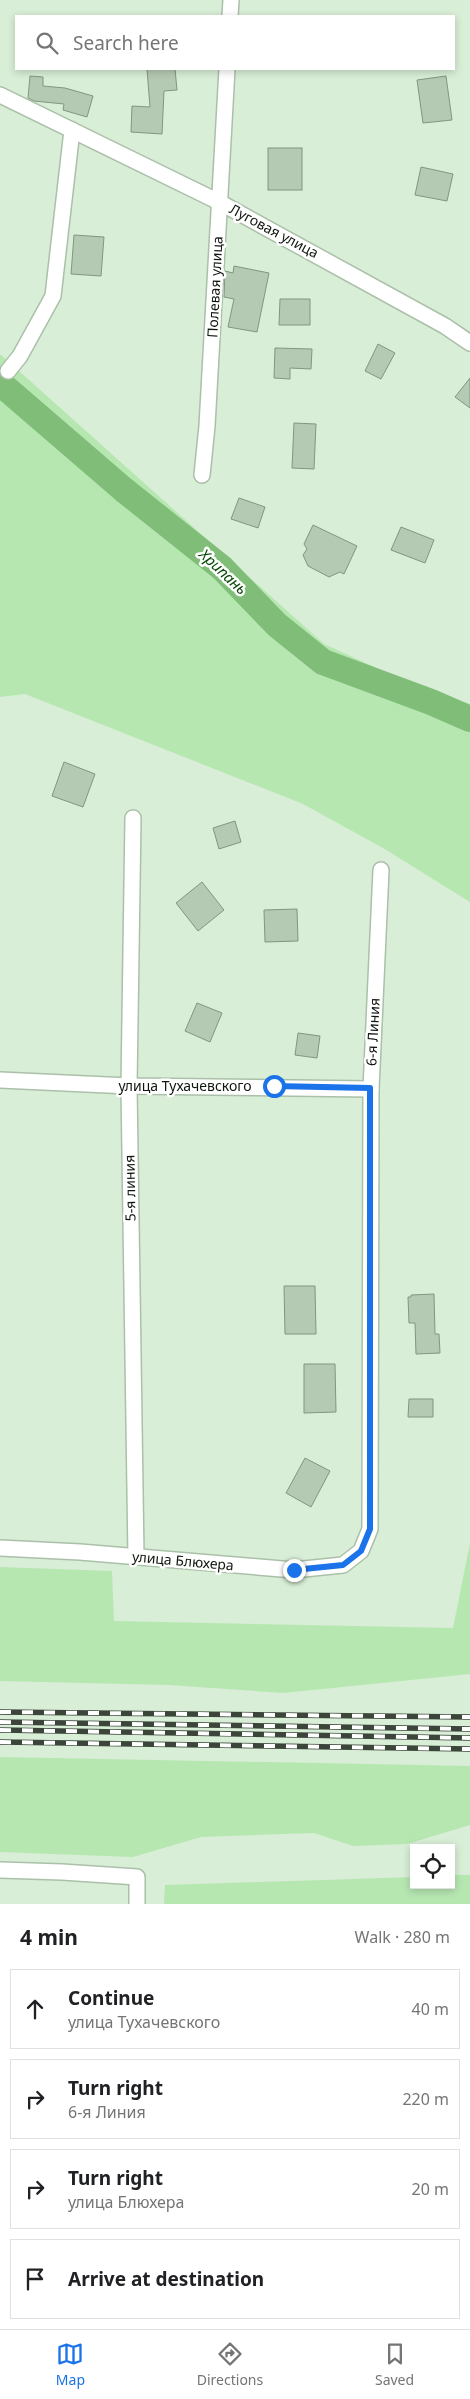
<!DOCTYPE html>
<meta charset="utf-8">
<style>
:root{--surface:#fff;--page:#f6f6f6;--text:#202124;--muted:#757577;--line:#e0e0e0;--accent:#1a73e8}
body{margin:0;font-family:"Noto Sans",sans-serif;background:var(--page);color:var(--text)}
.controls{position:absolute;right:15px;bottom:15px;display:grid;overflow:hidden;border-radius:0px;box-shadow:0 2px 8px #0003}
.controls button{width:45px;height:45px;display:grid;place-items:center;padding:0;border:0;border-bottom:1px solid var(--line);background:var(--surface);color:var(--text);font:25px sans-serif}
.stop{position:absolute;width:15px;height:15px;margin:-11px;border:4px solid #1a73e8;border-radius:50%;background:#fff}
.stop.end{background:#1a73e8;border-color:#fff;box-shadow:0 1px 5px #0008}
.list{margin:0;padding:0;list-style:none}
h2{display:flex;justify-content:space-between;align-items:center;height:65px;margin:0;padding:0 20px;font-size:21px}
h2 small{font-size:16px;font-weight:400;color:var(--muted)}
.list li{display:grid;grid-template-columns:32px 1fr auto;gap:15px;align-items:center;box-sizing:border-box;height:80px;margin:0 10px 10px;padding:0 10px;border:1px solid var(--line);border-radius:0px}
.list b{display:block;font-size:19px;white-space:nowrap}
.list p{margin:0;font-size:16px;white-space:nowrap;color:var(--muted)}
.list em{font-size:16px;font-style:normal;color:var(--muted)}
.icon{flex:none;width:28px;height:28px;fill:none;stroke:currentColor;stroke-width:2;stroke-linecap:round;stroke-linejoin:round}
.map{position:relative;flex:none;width:470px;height:1904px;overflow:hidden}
.search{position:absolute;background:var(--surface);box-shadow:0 2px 8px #0003;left:15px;right:15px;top:15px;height:55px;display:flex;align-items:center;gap:12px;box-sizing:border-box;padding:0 18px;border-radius:0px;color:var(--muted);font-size:19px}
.sheet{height:425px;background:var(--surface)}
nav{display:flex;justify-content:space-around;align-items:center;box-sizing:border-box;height:70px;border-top:1px solid var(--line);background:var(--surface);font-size:14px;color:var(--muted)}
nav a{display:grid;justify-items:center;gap:2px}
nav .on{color:var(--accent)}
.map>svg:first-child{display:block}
.green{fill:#b6e7b1}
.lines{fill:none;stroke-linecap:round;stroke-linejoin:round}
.river{stroke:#7fbd78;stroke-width:26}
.building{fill:#b5cab2;stroke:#829680}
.minor-casing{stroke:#abc0a9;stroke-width:18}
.minor{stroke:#fff;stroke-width:15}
.rail-casing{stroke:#3b453a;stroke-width:5.5}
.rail{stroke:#fff;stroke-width:4;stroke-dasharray:11;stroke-linecap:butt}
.route{stroke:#1a73e8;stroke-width:6}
.labels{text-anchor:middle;stroke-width:5;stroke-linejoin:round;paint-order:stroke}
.street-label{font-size:14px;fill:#0f160e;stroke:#fff}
.water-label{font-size:15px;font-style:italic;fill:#074b04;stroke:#fff}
</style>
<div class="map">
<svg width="470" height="1904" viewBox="0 0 470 1904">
<rect width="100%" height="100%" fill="#d8eed6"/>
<g class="green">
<polygon points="0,354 324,644 405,681 470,704 470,902 383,848 303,804 25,694 0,697"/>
<polygon points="470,1543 470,1674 283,1693 169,1685 0,1681 0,1567 112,1571 114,1621 453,1628"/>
<polygon points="0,1757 470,1766 470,1825 407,1844 353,1846 314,1833 201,1837 133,1857 0,1852"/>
<polygon points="451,1875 470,1875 470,1904 164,1904 165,1885 414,1877 414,1885 451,1885"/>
</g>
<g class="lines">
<polyline class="river" points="0,383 124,490 222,568 277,625 323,662 431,702 470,719"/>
</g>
<g class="building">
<polygon points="147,69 175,69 177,90 164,91 162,134 131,132 132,106 150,107"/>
<polygon points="30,76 43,77 43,86 65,88 93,96 87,117 63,110 64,104 34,101 28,98"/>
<polygon points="446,76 452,120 423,123 417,80"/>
<rect x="268" y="148" width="34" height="42"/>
<polygon points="421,167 453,174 447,201 415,195"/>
<polygon points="74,235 104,237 101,276 71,274"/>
<polygon points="234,266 269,273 257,332 228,327 234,299 224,297 225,271 233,273"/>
<polygon points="280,299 310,299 310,325 279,325"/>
<polygon points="378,344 395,353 381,379 365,371"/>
<polygon points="275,348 312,349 311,369 290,368 290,379 274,378"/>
<polygon points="470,378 470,408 455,397"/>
<polygon points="294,423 316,424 314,469 292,468"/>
<polygon points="239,498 265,507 258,528 231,519"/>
<polygon points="313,525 357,546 344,574 340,572 329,577 308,566 303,555 307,549 304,544"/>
<polygon points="401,527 434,540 425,563 391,550"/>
<polygon points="64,762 95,774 83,807 52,796"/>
<polygon points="235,821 241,842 219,849 213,828"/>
<polygon points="202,882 224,910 198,931 176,903"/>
<polygon points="297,909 298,941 265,942 264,910"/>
<polygon points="197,1003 222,1013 210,1042 185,1031"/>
<polygon points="298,1033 320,1036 317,1058 295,1055"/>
<polygon points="284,1286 315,1286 316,1334 285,1334"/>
<polygon points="434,1294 435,1334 439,1334 440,1353 416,1354 415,1323 409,1323 408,1297 411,1297 411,1295"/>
<polygon points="304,1364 335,1364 336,1412 304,1413"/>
<polygon points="409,1399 433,1399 433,1417 408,1417"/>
<polygon points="305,1458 330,1471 311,1507 286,1493"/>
</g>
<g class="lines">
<defs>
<g id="minor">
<polyline points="230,16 231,0"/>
<polyline points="0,95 219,202 445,326 470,343"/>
<polyline points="8,371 20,356 53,296 72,130"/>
<polyline points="202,475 207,426 227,69"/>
<polyline points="133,818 129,1086 136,1557"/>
<polyline points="0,1080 129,1086 371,1089"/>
<polyline points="0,1548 80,1552 294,1570 343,1565 361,1551 370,1529 371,1089 381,870"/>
<polyline points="0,1870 62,1872 137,1877 137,1904"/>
</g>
</defs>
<use href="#minor" class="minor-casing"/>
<use href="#minor" class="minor"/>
<defs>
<g id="rail">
<polyline points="0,1712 470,1717"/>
<polyline points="0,1722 470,1729"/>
<polyline points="0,1730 470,1738"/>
<polyline points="0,1742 470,1749"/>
</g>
</defs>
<use href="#rail" class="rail-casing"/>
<use href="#rail" class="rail"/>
</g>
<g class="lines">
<polyline class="route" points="274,1086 370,1088 370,1529 361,1551 343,1565 294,1570"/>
</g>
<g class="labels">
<g class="street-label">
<text transform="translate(274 231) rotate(28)" y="5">Луговая улица</text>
<text transform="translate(215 287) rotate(-87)" y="5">Полевая улица</text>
<text transform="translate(373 1032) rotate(-87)" y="5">6-я Линия</text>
<text x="185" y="1091">улица Тухачевского</text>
<text transform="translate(130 1188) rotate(-91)" y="5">5-я линия</text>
<text transform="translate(183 1561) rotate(5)" y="5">улица Блюхера</text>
</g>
<g class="water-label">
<text transform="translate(223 572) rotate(43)" y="5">Хрипань</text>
</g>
</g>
</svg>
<div class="controls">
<button><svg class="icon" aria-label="locate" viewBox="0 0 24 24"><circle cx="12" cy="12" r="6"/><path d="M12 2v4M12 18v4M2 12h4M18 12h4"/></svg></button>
</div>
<div class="stop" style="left:274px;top:1086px"></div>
<div class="stop end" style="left:294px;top:1570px"></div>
<div class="search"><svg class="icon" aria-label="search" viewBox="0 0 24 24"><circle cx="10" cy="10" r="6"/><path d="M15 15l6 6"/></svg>Search here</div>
</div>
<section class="sheet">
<h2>4 min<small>Walk · 280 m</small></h2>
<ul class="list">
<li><svg class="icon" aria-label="ahead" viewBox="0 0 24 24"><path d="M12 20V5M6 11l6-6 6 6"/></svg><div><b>Continue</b><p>улица Тухачевского</p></div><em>40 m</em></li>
<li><svg class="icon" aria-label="right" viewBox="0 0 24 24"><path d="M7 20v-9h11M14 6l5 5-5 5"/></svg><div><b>Turn right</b><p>6-я Линия</p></div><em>220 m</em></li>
<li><svg class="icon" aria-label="right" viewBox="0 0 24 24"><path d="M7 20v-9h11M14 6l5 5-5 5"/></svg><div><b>Turn right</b><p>улица Блюхера</p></div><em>20 m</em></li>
<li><svg class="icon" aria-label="arrive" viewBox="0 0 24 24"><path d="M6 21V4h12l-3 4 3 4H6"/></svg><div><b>Arrive at destination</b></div></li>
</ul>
</section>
<nav>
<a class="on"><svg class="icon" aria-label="map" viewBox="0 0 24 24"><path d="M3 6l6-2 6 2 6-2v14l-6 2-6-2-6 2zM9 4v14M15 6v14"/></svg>Map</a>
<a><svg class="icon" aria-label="directions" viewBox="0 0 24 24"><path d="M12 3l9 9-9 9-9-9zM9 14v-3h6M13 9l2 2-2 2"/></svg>Directions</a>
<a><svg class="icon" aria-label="saved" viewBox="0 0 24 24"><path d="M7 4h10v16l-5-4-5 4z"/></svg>Saved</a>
</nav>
